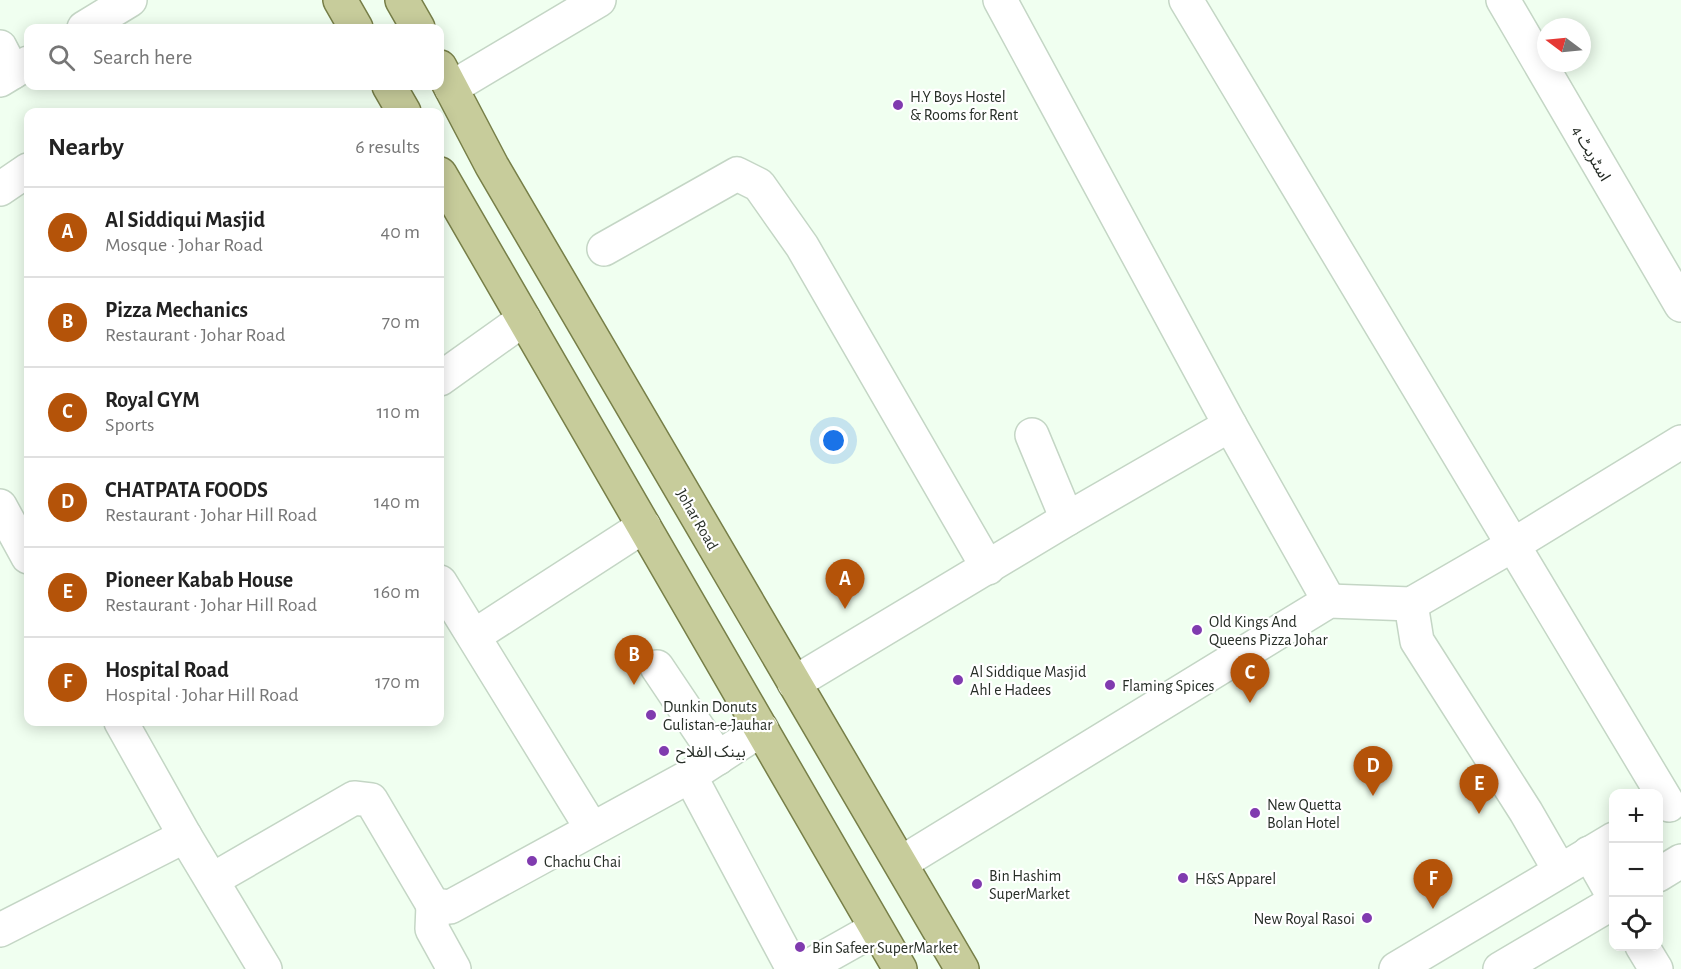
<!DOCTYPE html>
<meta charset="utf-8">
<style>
:root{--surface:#fff;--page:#f2f2f2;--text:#222;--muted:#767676;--line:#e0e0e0;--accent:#b45309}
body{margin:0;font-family:"Alegreya Sans","Noto Sans Arabic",sans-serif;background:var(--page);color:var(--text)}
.controls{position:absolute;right:18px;bottom:18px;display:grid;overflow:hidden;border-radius:12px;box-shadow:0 3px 15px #0003}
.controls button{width:54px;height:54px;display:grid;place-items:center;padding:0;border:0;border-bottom:2px solid var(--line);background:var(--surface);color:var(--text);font:30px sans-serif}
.compass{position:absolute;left:1537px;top:18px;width:54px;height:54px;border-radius:50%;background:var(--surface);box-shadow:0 3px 15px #0003;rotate:286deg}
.you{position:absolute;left:834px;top:441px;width:21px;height:21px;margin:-15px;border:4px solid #fff;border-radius:50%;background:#1a73e8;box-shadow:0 0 0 9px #1a73e833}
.badge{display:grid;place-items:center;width:39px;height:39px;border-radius:50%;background:var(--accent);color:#fff;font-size:20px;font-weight:700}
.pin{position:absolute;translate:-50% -50px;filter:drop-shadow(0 2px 3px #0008)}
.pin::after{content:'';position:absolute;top:32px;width:21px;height:18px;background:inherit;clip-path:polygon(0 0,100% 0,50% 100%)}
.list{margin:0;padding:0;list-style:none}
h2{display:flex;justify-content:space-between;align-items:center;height:78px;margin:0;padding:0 24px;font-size:26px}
h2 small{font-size:20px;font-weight:400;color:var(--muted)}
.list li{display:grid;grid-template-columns:39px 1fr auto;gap:18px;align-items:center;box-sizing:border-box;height:90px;padding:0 24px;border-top:2px solid var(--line)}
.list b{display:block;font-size:22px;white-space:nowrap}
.list p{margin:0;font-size:20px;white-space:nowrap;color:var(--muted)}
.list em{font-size:20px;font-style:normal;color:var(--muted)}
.icon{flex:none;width:33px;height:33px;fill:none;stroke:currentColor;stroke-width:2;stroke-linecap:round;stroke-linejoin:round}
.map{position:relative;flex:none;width:1681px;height:969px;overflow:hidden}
.search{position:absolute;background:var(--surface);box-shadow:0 3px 15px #0003;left:24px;top:24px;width:420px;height:66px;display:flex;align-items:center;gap:15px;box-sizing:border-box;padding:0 21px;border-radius:12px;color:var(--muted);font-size:22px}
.panel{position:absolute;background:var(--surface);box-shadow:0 3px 15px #0003;left:24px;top:108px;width:420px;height:618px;border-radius:12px}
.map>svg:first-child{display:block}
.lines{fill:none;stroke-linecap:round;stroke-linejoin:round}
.minor-casing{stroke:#c4d6c5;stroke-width:36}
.major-casing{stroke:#777f48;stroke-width:36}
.minor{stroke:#fff;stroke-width:33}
.major{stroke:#c7cc9b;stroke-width:33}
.poi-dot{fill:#803baf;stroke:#fff;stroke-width:2}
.labels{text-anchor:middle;stroke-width:4.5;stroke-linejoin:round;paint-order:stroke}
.poi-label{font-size:16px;fill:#272e27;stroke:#fff;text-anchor:start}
.street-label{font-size:16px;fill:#272e27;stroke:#fff}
</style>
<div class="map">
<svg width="1681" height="969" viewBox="0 0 1681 969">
<rect width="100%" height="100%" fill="#f0fff0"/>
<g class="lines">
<defs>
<g id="minor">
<polyline points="1000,0 1230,425 1329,601"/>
<polyline points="1186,0 1669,805"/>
<polyline points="1503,0 1681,305"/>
<polyline points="84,28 130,0"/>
<polyline points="0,47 13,72"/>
<polyline points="0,80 28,63"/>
<polyline points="451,88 599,0"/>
<polyline points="0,189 28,170"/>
<polyline points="604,249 737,174 759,185 802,246 988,568"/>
<polyline points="440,379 524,319"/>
<polyline points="1032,435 1067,519"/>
<polyline points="0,506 28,557"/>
<polyline points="440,582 592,829"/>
<polyline points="1411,604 1417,641 1526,812 1560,871"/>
<polyline points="474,636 644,526"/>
<polyline points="657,667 718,758"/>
<polyline points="794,683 1067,519 1230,425"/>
<polyline points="121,722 185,836 265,969"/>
<polyline points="690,776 793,969"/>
<polyline points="1589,853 1614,897"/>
<polyline points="901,863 1329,601 1411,604 1513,545 1681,442"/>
<polyline points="1658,875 1681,861"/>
<polyline points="212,880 354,798 371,800 433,905 450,907 690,776 762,729"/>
<polyline points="433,905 432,929 454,969"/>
<polyline points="0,930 185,836"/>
<polyline points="1642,946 1656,969"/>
<polyline points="804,969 875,929"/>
<polyline points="1396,969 1614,839"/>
<polyline points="1500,969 1614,902"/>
</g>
<g id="major">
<polyline points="340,0 356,28"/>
<polyline points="402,0 418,28"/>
<polyline points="440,67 492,166 962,969"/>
<polyline points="389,86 404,112"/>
<polyline points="440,174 900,969"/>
</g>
</defs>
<use href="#minor" class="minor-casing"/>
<use href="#major" class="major-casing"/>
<use href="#minor" class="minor"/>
<use href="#major" class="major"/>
</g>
<g class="poi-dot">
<circle cx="898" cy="105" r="6"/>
<circle cx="1197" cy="630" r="6"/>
<circle cx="958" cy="680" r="6"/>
<circle cx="1110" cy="685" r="6"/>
<circle cx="651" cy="715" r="6"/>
<circle cx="664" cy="751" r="6"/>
<circle cx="1255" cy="813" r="6"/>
<circle cx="532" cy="861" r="6"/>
<circle cx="1183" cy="878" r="6"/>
<circle cx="977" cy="884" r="6"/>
<circle cx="1367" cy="918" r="6"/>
<circle cx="800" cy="947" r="6"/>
</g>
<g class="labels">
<g class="poi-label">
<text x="910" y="102">H.Y Boys Hostel<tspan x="910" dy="18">&amp; Rooms for Rent</tspan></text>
<text x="1209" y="627">Old Kings And<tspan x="1209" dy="18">Queens Pizza Johar</tspan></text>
<text x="970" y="677">Al Siddique Masjid<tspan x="970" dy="18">Ahl e Hadees</tspan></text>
<text x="1122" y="691">Flaming Spices</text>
<text x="663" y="712">Dunkin Donuts<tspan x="663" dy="18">Gulistan-e-Jauhar</tspan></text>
<text x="676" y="757">بینک الفلاح</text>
<text x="1267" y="810">New Quetta<tspan x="1267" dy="18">Bolan Hotel</tspan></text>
<text x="544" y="867">Chachu Chai</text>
<text x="989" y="881">Bin Hashim<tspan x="989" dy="18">SuperMarket</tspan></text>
<text x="1195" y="884">H&amp;S Apparel</text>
<text x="1355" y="924" text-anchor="end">New Royal Rasoi</text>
<text x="812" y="953">Bin Safeer SuperMarket</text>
</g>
<g class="street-label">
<text transform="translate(1592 153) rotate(60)" y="6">اسٹریٹ 4</text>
<text transform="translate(698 519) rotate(60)" y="6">Johar Road</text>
</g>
</g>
</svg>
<div class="controls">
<button>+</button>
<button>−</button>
<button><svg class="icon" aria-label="locate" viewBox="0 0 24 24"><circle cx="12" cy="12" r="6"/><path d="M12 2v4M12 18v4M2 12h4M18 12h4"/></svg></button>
</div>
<svg class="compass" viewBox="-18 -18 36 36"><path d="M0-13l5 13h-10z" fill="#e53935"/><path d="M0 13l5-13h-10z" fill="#767676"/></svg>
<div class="you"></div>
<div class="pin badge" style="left:845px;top:609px">A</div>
<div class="pin badge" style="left:634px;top:685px">B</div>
<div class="pin badge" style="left:1250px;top:703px">C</div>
<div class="pin badge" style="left:1373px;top:796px">D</div>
<div class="pin badge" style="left:1479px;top:814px">E</div>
<div class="pin badge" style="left:1433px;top:909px">F</div>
<div class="search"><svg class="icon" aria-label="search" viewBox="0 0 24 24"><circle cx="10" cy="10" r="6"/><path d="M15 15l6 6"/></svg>Search here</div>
<section class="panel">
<h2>Nearby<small>6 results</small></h2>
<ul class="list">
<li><span class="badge">A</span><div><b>Al Siddiqui Masjid</b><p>Mosque · Johar Road</p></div><em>40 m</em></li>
<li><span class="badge">B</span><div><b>Pizza Mechanics</b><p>Restaurant · Johar Road</p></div><em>70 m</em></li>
<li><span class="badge">C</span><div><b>Royal GYM</b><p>Sports</p></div><em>110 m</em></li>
<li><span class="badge">D</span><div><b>CHATPATA FOODS</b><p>Restaurant · Johar Hill Road</p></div><em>140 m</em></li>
<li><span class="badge">E</span><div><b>Pioneer Kabab House</b><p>Restaurant · Johar Hill Road</p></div><em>160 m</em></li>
<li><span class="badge">F</span><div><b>Hospital Road</b><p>Hospital · Johar Hill Road</p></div><em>170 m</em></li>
</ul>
</section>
</div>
